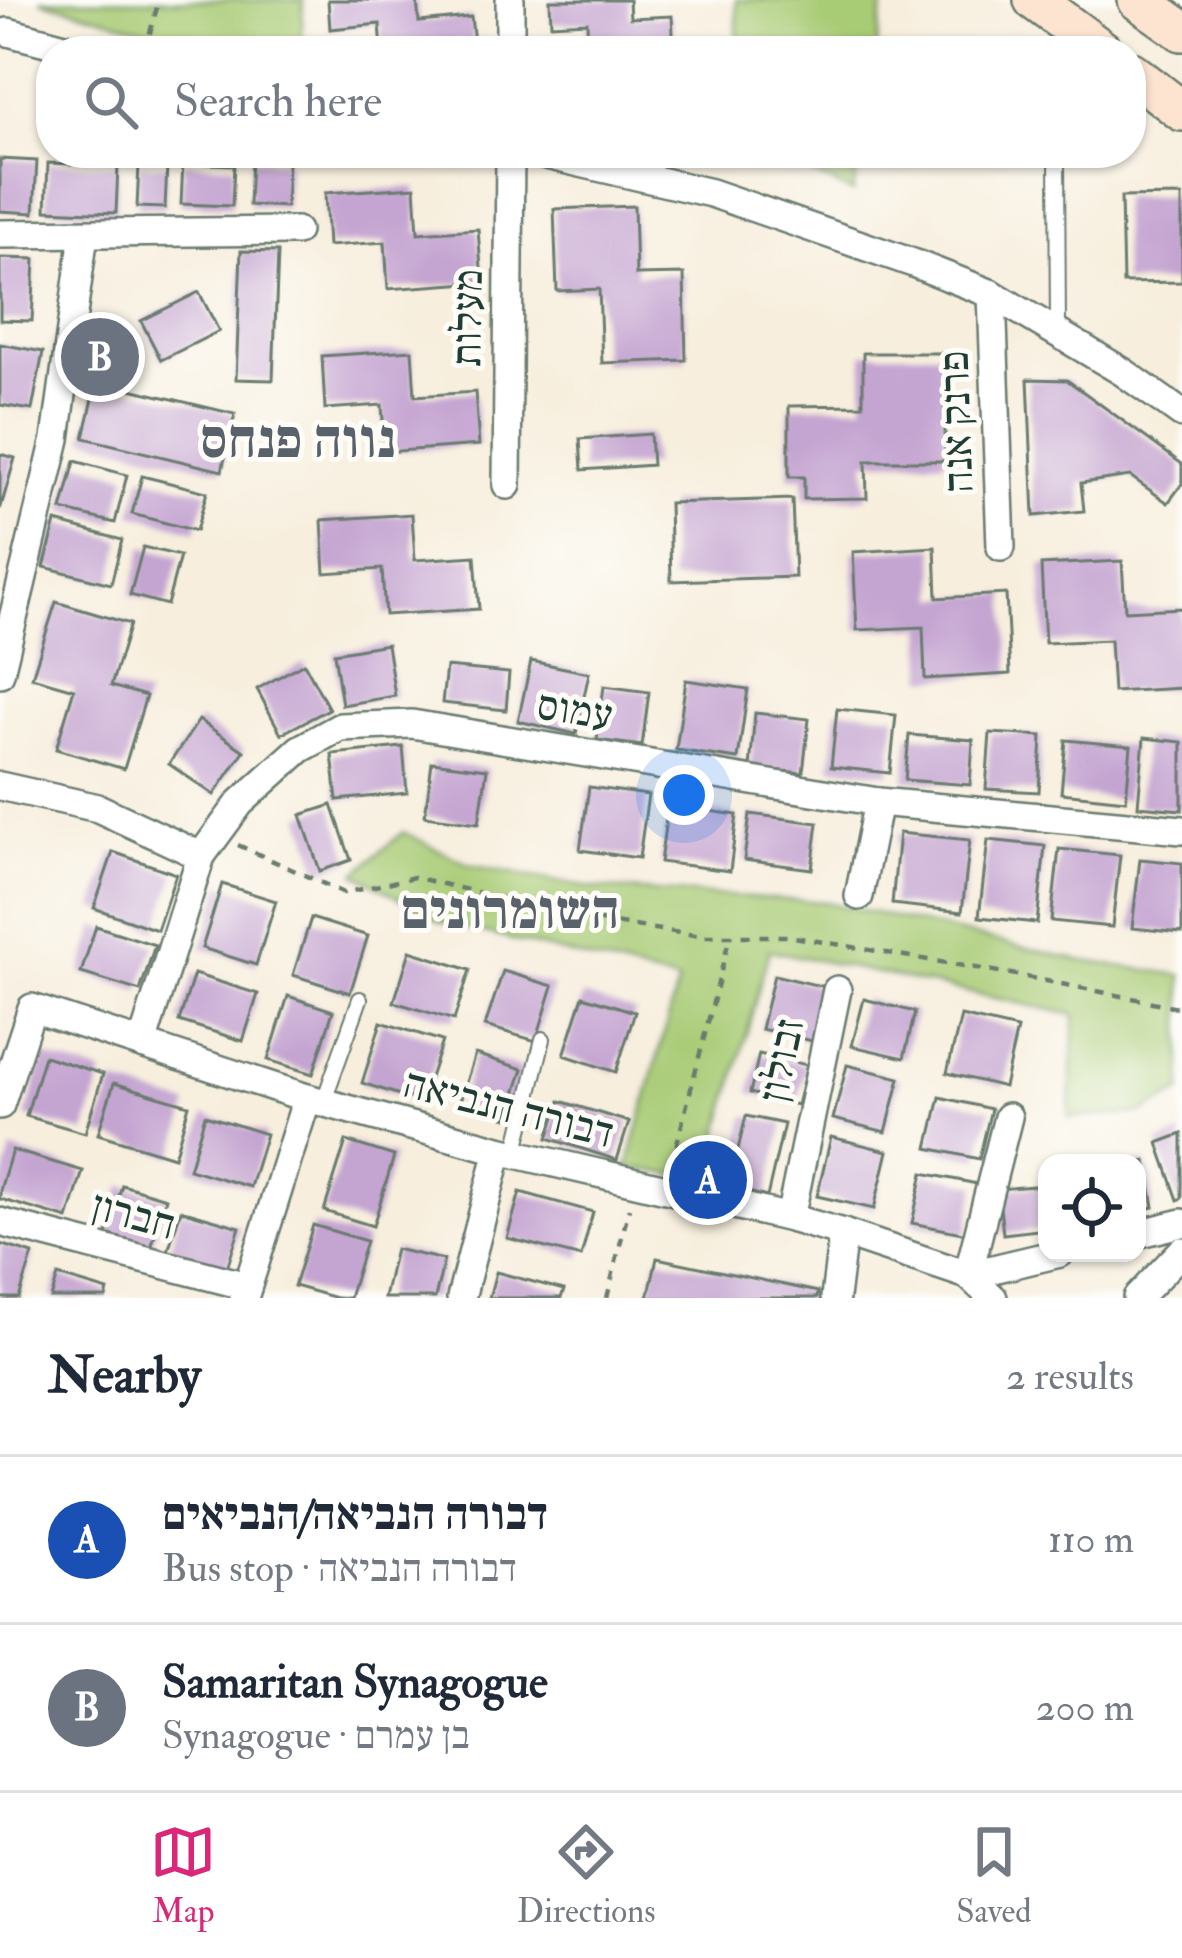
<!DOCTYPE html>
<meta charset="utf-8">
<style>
:root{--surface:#fff;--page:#f6f6f7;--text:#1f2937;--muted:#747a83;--line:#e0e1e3;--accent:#db2777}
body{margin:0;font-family:"IM FELL Double Pica","Frank Ruhl Libre",serif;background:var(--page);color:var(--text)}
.controls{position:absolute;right:36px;bottom:36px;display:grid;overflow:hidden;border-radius:24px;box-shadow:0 3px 9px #0004}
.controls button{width:108px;height:108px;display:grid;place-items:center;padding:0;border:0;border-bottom:3px solid var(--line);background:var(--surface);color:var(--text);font:60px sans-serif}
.you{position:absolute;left:684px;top:795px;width:42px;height:42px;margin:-30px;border:9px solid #fff;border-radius:50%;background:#1a73e8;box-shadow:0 0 0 18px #1a73e833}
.badge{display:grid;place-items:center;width:78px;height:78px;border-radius:50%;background:var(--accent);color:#fff;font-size:39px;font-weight:700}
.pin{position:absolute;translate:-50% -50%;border:6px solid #fff;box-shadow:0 3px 12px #0006}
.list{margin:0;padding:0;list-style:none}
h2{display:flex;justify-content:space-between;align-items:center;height:156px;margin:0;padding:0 48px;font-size:51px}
h2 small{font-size:39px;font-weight:400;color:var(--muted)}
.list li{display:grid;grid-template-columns:78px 1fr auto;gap:36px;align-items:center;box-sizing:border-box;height:168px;padding:0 48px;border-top:3px solid var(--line)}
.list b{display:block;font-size:45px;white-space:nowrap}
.list p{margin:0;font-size:39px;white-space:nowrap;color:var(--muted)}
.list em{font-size:39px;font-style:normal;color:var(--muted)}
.icon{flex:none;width:66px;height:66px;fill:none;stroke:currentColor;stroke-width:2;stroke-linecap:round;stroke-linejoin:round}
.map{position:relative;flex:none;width:1182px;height:1298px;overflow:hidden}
.search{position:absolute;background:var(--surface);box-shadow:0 3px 9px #0004;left:36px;right:36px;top:36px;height:132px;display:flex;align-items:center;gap:30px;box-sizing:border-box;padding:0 42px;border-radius:48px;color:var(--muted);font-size:45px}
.sheet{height:492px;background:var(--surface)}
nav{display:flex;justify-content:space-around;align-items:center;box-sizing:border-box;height:168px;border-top:3px solid var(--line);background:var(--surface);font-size:33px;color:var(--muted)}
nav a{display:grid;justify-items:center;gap:6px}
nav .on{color:var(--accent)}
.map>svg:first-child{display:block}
.green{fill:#a8cb74;stroke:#648454;stroke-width:3}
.building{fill:#c4a4d1}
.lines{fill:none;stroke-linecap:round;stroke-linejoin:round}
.lane-casing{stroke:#6b7b6f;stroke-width:18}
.street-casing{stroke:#6b7b6f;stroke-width:32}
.secondary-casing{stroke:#6b7b6f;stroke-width:44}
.path{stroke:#6b7b6f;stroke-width:4.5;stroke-dasharray:9 9;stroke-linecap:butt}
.lane{stroke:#fff;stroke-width:14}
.street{stroke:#fff;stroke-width:27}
.secondary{stroke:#fde4d1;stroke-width:39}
.labels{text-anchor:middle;stroke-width:10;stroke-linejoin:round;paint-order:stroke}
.street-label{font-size:42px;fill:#1f3d34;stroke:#fdfcf7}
.district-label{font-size:54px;font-weight:bold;fill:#59616b;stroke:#fdfcf7}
</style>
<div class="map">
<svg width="1182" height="1298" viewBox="0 0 1182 1298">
<rect width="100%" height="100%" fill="#fdfcf7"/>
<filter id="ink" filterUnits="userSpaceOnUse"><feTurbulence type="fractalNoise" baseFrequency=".00833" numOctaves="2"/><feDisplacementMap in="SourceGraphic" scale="24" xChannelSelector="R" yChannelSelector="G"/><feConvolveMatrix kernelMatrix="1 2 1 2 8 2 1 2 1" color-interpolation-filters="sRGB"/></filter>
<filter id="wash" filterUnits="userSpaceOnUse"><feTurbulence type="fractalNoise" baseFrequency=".004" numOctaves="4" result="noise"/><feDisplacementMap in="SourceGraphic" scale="48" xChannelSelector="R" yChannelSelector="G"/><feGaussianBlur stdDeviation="2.7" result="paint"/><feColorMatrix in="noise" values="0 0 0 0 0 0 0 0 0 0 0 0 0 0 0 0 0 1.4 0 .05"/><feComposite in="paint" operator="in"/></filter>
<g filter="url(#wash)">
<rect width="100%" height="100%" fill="#f7eedd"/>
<g class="green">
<polygon points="40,0 303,0 302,51 222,51"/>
<polygon points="736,0 884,0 876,51 738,51"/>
<polygon points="768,153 860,153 853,193"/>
<polygon points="403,832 470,865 591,888 826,902 1078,960 1182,975 1182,1091 1141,1114 1069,1118 1075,1015 769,950 707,1180 628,1167 678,982 441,922 356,873"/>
</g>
<g id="blocks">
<g class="building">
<polygon points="328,0 417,0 419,22 471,17 475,51 382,51 380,24 330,29"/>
<polygon points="550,0 629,0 630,18 672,16 674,51 588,51 587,22 551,24"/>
<polygon points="0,159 37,161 34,213 0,211"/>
<polygon points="251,160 288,162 286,207 249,205"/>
<polygon points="48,163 118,166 116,213 46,210"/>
<polygon points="183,163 234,165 232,206 181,204"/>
<polygon points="139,165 167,166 165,208 137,207"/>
<polygon points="415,187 418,233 478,229 482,282 388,289 385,242 328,246 325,193"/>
<polygon points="1182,196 1182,282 1123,283 1121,197"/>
<polygon points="634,206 636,275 684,274 686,360 602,363 599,289 557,291 554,209"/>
<polygon points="241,251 278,252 273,380 236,379"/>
<polygon points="0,258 35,259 32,321 0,320"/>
<polygon points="199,292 219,331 161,360 141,321"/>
<polygon points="0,344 43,352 32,410 0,405"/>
<polygon points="412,350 415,396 475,392 479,445 385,452 382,405 325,409 322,356"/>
<polygon points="863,353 945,353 945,461 866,461 867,498 804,499 804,477 789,477 789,406 863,405"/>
<polygon points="1028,379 1067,380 1182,464 1182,484 1168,503 1130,476 1081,483 1084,511 1034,516"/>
<polygon points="97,381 235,414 222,471 84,438"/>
<polygon points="650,434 652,465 582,470 580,439"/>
<polygon points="0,454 15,458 1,507 0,506"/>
<polygon points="75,461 127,475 115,523 62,510"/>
<polygon points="142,476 207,492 196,531 132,514"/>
<polygon points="792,499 795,577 671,581 669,503"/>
<polygon points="412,514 415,560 475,556 479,609 385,615 382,569 325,573 322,520"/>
<polygon points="56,522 122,540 111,584 44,567"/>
<polygon points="143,547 180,556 167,605 130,595"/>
<polygon points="935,547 937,598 1006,594 1010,674 925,679 923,627 857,630 853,552"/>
<polygon points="1122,561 1125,611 1182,608 1182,688 1113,692 1110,640 1045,643 1041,565"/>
<polygon points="56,602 130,624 111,686 146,696 124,769 56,749 74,689 32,677"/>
<polygon points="387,644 395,696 342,705 334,653"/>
<polygon points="531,661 589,673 576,734 518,721"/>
<polygon points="304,663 329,709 281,734 257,689"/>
<polygon points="446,667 509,673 506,710 442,703"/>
<polygon points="686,680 748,689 738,759 676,750"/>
<polygon points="604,686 649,692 642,746 597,740"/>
<polygon points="837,709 896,715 890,773 831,767"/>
<polygon points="755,713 809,719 803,773 750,768"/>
<polygon points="199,720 244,751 214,795 169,764"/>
<polygon points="990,733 1042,736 1039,792 986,789"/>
<polygon points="909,735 973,740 970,785 905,780"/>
<polygon points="1144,738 1182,742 1182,810 1138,806"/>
<polygon points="1066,740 1131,746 1126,800 1061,793"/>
<polygon points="403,747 407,793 337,800 332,754"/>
<polygon points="432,762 487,769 479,823 425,816"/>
<polygon points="589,787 648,795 639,858 580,850"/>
<polygon points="332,805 351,860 320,871 301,815"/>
<polygon points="668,805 737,815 730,871 660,862"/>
<polygon points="750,814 818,823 812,869 744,860"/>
<polygon points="899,833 970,840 962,912 892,904"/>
<polygon points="988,840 1045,846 1037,923 979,917"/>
<polygon points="1059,849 1120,855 1112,927 1051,921"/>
<polygon points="113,852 176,874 157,930 94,908"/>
<polygon points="1140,859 1182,863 1182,933 1132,928"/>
<polygon points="222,884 276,901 256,965 202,948"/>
<polygon points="311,918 368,936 350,993 293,975"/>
<polygon points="96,926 155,945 140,991 81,973"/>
<polygon points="410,951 470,970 454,1020 394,1002"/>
<polygon points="503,971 553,986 536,1041 485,1026"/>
<polygon points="194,974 258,994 243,1041 179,1021"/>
<polygon points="774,975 825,987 812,1041 761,1029"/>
<polygon points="288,996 333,1011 313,1074 268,1060"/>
<polygon points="583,996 635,1012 616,1072 564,1055"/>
<polygon points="864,999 915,1012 904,1058 852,1046"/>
<polygon points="961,1016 1017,1029 1004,1087 947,1073"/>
<polygon points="381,1022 442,1041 422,1102 362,1083"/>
<polygon points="475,1054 523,1069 507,1118 459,1104"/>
<polygon points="759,1054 807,1065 797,1105 750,1093"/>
<polygon points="44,1056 103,1074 85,1133 26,1116"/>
<polygon points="847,1065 900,1078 886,1132 833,1119"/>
<polygon points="114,1083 189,1105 174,1157 98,1134"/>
<polygon points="940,1097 991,1109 979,1159 928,1148"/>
<polygon points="560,1101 629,1122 617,1160 548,1138"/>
<polygon points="205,1115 266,1134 250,1187 189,1169"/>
<polygon points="746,1116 784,1124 767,1197 729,1187"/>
<polygon points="1182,1134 1182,1198 1178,1200 1158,1143"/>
<polygon points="831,1137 888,1151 874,1209 817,1196"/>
<polygon points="346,1141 394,1156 373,1226 324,1211"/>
<polygon points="12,1150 83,1171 68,1219 0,1199 0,1190"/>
<polygon points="1146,1161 1154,1207 1137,1211 1137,1163"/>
<polygon points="923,1173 977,1184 967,1234 912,1223"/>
<polygon points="122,1185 166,1198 151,1248 107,1234"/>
<polygon points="1047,1185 1047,1229 1003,1234 998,1189"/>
<polygon points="520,1192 593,1212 581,1257 507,1238"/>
<polygon points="181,1210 240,1227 226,1271 167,1254"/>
<polygon points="313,1225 366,1241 349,1298 336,1298 294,1286"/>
<polygon points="0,1244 33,1254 19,1298 0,1298"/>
<polygon points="395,1249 444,1260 435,1298 384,1298"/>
<polygon points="657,1258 818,1292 817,1298 648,1298"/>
<polygon points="496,1272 564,1290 561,1298 489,1298"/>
<polygon points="58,1276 108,1291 106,1298 51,1298"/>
</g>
</g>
</g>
<g filter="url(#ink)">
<use href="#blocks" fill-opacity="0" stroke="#6b7b6f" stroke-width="3"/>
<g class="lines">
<defs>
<g id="lane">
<polyline points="1057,153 1058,333"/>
<polyline points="323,1103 360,999"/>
<polyline points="515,1154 543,1039"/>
</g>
<g id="street">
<polyline points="8,32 80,51"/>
<polyline points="510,51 510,0"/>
<polyline points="537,153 711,193 913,263 992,294 1123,372 1182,414"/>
<polyline points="0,234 296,231"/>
<polyline points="992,294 1001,547"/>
<polyline points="507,485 510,153"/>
<polyline points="0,673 56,439 84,234"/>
<polyline points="0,786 98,808 201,856"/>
<polyline points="859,896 878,802"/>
<polyline points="142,1044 201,856 240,803 300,749 340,727 412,724 878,802 1182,830"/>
<polyline points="0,1105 32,1008 307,1098 499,1150 790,1218 843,1233 968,1275 993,1298"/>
<polyline points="790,1218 837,990"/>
<polyline points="0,1222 247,1286"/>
<polyline points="1137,1234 1182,1223"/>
<polyline points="968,1275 1008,1117"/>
<polyline points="968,1275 1060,1253"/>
<polyline points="244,1298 307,1098"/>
<polyline points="461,1298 499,1150"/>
<polyline points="835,1298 843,1233"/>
<polyline points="1137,1298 1182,1251"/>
</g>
<g id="secondary">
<polyline points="1034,0 1103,51"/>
<polyline points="1138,0 1182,31"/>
<polyline points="1131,72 1182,111"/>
</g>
</defs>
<use href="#lane" class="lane-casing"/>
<use href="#street" class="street-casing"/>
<use href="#secondary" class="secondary-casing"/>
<g class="path">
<polyline points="145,51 159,0"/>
<polyline points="238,845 344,893 414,877 587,919 701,936 788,936 1011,974 1182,1008"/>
<polyline points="672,1163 730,936"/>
<polyline points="607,1298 629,1208"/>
</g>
<use href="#lane" class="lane"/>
<use href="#street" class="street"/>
<use href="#secondary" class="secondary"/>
</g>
</g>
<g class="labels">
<g class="street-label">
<text transform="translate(466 318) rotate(-89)" y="15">מעלות</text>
<text transform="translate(955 422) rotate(-92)" y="15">פרנק אנה</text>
<text transform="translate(575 709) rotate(9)" y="15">עמוס</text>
<text transform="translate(780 1060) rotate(-78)" y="15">זבולון</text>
<text transform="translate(509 1107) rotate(14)" y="15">דבורה הנביאה</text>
<text transform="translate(134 1214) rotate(15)" y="15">חברון</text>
</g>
<g class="district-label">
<text x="298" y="457">נווה פנחס</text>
<text x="510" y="928">השומרונים</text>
</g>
</g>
</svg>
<div class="controls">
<button><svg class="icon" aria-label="locate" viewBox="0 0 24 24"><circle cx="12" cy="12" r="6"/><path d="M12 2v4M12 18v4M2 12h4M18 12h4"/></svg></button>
</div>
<div class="you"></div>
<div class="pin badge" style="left:708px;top:1180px;background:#1a4fb4">A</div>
<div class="pin badge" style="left:100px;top:357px;background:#6b7280">B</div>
<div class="search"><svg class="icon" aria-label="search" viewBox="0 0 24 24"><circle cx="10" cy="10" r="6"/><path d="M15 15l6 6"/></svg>Search here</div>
</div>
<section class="sheet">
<h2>Nearby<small>2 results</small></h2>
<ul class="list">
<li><span class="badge" style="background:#1a4fb4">A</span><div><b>דבורה הנביאה/הנביאים</b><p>Bus stop · דבורה הנביאה</p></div><em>110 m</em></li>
<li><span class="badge" style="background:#6b7280">B</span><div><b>Samaritan Synagogue</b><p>Synagogue · בן עמרם</p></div><em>200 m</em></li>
</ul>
</section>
<nav>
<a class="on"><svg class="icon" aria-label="map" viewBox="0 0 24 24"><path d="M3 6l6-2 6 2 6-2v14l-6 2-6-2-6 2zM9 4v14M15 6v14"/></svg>Map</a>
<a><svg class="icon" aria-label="directions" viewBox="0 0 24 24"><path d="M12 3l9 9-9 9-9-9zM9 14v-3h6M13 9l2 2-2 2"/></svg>Directions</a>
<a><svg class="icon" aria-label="saved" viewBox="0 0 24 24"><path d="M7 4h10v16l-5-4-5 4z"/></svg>Saved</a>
</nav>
